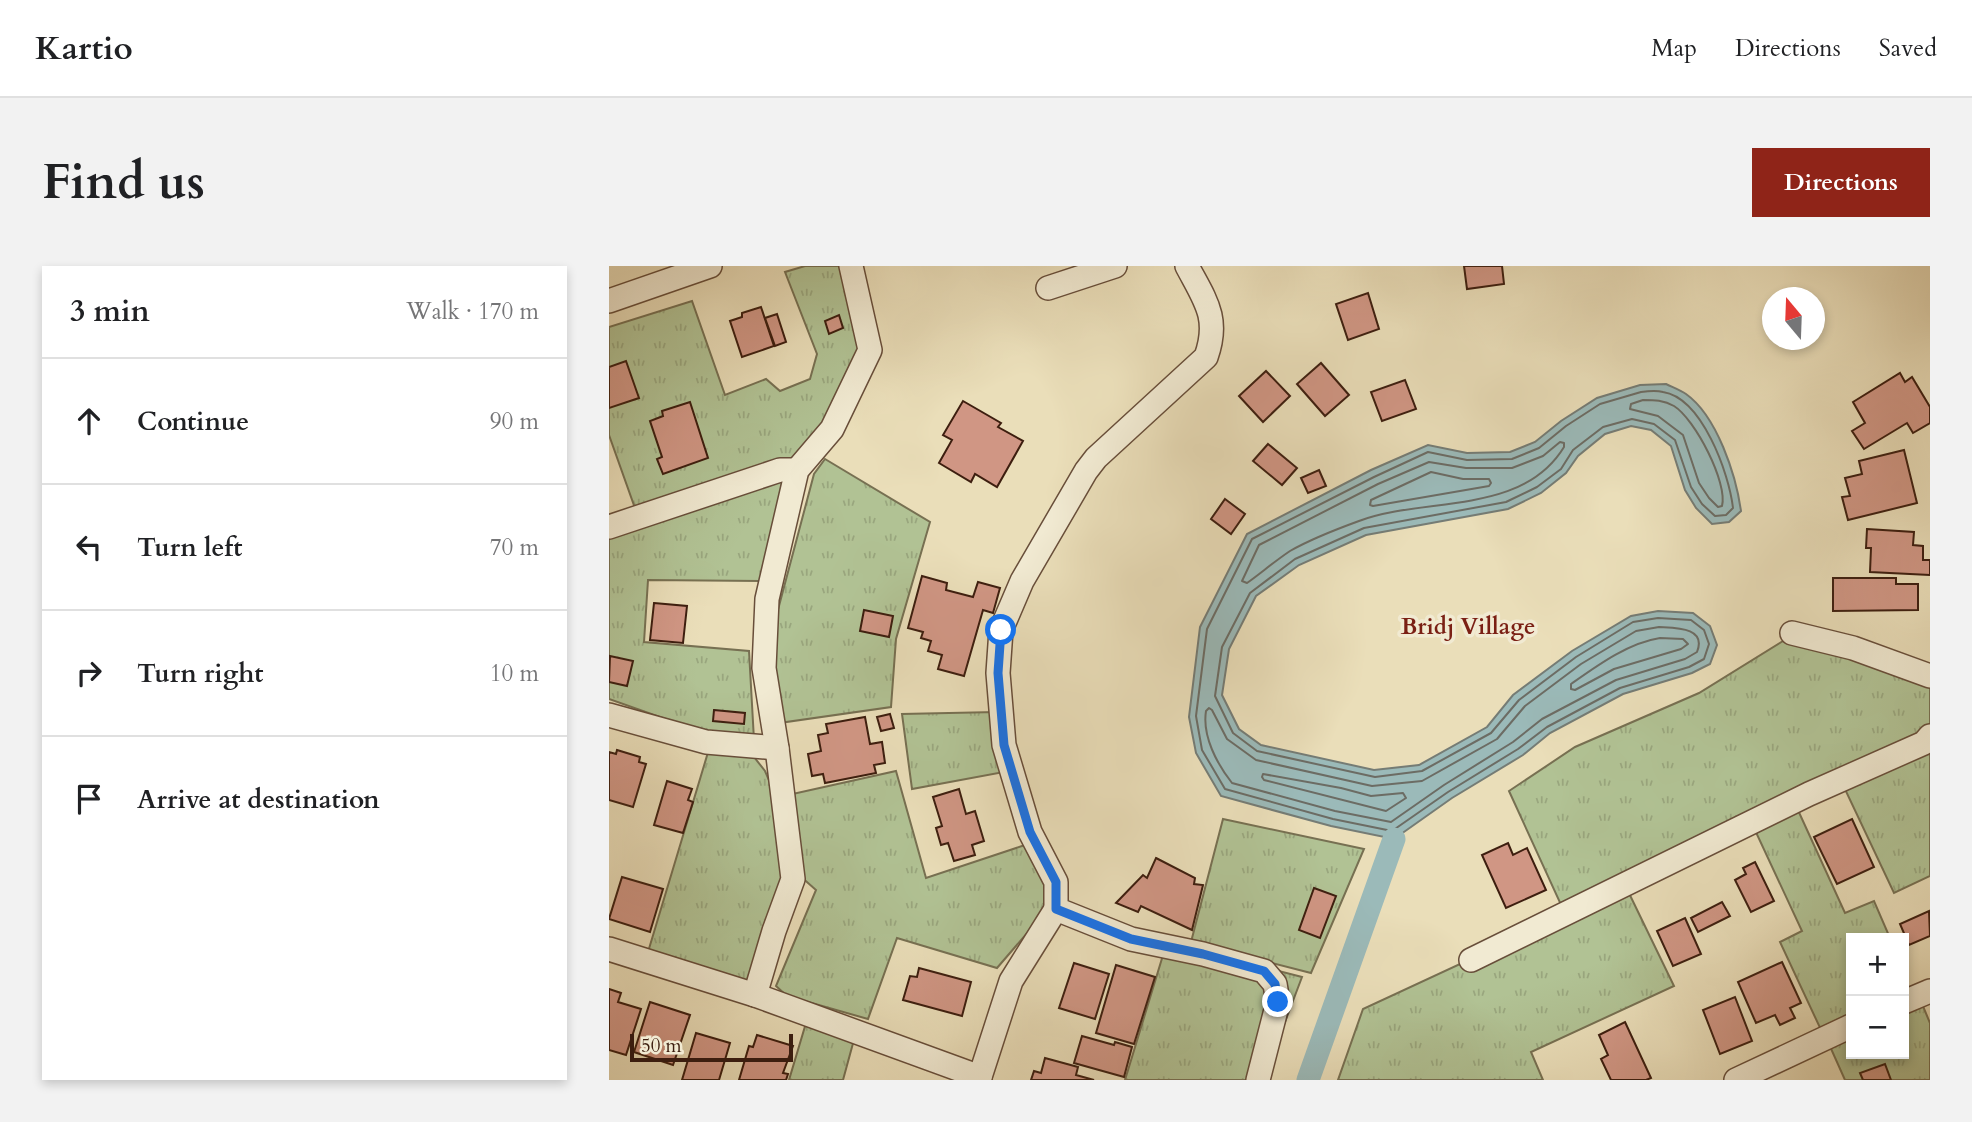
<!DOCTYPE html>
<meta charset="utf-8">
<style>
:root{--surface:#fff;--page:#f2f2f2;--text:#202124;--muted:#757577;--line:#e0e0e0;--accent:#8f2418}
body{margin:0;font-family:Cardo,serif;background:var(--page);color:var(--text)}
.controls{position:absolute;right:21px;bottom:21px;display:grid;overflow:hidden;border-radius:0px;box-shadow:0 4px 10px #0003}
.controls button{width:63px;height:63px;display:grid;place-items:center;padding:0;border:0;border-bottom:2px solid var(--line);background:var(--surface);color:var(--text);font:35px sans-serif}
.compass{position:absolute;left:1153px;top:21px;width:63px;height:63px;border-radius:50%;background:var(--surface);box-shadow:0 4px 10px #0003;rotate:341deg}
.scale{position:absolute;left:21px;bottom:18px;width:163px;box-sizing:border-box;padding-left:7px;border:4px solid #3d1e0f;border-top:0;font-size:19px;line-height:24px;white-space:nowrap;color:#3d1e0f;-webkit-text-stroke:5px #f1ead2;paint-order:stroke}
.stop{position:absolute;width:21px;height:21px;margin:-16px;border:5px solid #1a73e8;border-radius:50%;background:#fff}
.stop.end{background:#1a73e8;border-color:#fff;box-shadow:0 2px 7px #0008}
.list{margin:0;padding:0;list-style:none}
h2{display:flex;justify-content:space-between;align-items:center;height:91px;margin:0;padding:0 28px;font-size:30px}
h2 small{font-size:23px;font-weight:400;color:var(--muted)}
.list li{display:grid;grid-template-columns:46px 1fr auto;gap:21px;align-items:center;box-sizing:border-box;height:126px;padding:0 28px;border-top:2px solid var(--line)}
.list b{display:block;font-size:26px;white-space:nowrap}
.list em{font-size:23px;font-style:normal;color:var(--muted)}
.icon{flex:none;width:38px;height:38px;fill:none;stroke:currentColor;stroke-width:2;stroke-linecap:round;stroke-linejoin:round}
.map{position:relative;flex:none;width:1321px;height:814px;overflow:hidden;border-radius:0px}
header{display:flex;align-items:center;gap:42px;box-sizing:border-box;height:98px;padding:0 35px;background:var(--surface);border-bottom:2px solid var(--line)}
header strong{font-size:33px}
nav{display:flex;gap:38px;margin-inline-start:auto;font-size:24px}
.intro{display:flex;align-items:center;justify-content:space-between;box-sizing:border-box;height:168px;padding:0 42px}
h1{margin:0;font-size:49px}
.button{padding:18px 32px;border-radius:0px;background:var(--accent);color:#fff;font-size:24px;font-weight:700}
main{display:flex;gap:42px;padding:0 42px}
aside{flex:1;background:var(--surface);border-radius:0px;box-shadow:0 4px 10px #0003}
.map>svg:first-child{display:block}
.grass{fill:url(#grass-tufts);stroke:#777052;stroke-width:2}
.water{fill:#9bbab9;stroke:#757c75;stroke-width:2}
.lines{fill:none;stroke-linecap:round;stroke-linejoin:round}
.shore{stroke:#6c6c64;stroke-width:2}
.canal{stroke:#9bbab9;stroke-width:23}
.building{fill:#d09684;stroke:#3d1e0f;stroke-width:2}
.street-casing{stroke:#684e3a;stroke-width:26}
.street{stroke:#f1ead2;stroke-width:23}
.route{stroke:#1a73e8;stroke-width:9}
.labels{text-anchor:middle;stroke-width:7;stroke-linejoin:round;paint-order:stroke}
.neighbourhood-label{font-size:23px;font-weight:bold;fill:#7a1f14;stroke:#f1ead2}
</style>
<header>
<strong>Kartio</strong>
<nav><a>Map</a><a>Directions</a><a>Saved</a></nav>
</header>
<div class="intro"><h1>Find us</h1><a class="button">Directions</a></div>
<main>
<aside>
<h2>3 min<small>Walk · 170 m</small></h2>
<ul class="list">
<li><svg class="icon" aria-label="ahead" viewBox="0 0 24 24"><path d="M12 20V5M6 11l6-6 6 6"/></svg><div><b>Continue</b></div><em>90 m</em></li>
<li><svg class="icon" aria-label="left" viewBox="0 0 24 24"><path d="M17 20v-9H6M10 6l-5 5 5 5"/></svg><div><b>Turn left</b></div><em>70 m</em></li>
<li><svg class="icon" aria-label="right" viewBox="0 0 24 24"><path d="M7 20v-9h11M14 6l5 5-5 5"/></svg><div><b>Turn right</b></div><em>10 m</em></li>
<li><svg class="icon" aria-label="arrive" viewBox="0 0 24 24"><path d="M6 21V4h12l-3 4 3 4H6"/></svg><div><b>Arrive at destination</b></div></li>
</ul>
</aside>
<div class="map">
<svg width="1321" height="814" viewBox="0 0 1321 814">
<defs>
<pattern id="grass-tufts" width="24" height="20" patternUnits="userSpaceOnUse" patternTransform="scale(1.75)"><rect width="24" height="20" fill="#b1c294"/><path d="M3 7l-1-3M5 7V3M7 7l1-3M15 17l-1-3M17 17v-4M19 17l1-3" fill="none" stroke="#99a67e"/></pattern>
</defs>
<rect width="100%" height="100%" fill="#eadeb9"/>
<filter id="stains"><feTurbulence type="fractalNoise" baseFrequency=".00286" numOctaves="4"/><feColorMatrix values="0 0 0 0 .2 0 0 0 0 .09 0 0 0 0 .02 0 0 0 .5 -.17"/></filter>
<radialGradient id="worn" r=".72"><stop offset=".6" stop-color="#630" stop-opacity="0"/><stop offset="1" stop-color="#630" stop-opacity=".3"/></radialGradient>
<g class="grass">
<polygon points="196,0 236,0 260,73 200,193 27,245 0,169 0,61 83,35 116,129 157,113 171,125 201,113 208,88 176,6"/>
<polygon points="216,193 321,256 287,373 282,441 170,457 161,403 166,355 205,208"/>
<polygon points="170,211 178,217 151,315 39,314 35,376 140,385 145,474 93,466 0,433 0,274 3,265"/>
<polygon points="1174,375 1265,391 1321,416 1321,462 953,641 900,525 966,481 1090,427"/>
<polygon points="387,446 395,506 303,523 293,448"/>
<polygon points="1321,476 1321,610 1285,627 1234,519"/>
<polygon points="100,483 145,491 156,505 166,528 176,610 138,716 39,686"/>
<polygon points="287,505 317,612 416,579 439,610 438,644 388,702 288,672 259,753 178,730 167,720 207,624 190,609 179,529"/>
<polygon points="1188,542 1236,647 1265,635 1281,672 1242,672 1242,753 1213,766 1171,676 1193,665 1145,562"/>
<polygon points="614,553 755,583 702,707 582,676"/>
<polygon points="1017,621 1065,720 922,786 934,814 729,814 754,743"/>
<polygon points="558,676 693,711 654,814 516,814"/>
<polygon points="1311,733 1321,757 1321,814 1236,814 1219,776 1242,765 1242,788 1295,788 1295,740"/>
<polygon points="197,757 246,770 234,814 180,814"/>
</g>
<path class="water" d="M1057,118C1063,121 1071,124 1077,128C1108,150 1127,209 1132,245L1120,256L1103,258L1087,242L1076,224L1062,180L1042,164L1022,160L996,168L969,190L957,207L932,227L899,243L757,269L690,299L647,330L620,383L613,429L630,463L652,479L765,504L810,499L878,461L904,429L963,385L1022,350L1049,345L1084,347L1101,360L1108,379L1101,398L1083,407L1014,428L941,467L914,489L843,532L785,573L722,560L612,530L587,487L580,451L591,361L638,268L762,204L819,179L858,187L901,186L926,176L952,155L988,132L1031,119Z"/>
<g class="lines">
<g class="shore">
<path d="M1032,126C1039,125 1047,124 1054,126C1093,132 1120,207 1124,242L1117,249L1106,250L1093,238L1082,221L1066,174L1045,158L1023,153L994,161L964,184L952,203L928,221L897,236L755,262L686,293L641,327L613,381L606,430L624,467L648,485L766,511L813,505L882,467L910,434L967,391L1024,356L1049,352L1082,354L1095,364L1100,378L1095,393L1080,401L1011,422L938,461L909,483L839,526L783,565L724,553L616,523L593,484L587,450L598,363L643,273L765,211L819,186L858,194L903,193L930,182L957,160L991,138Z"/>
<path d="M1034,134C1045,134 1055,134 1065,140C1086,153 1119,217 1113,240L1109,241L1100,232L1090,217L1074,169L1049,150L1021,143L1022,138Z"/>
<path d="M951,176L955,177V181C913,250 817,230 750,255C728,263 702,273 681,285C666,295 652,307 638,317L633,315L650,279L769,218L820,196L857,202H903L934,190Z"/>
<polygon points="822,206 854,213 880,213 882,217 880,220 764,240 761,239 762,234"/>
<path d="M1050,361C1066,362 1098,361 1088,386L1076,393L1007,414L933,453L904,476L835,519L782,556L726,545L623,517C608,498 593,470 597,445L600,442L603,444L618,473L647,494L763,520L813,515L888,473L916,440L972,398L1027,365Z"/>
<path d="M1051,372L1074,373L1079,378L1072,383L1005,403L966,424L962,423V418C989,399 1019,377 1051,372Z"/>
<polygon points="654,508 732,522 762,530 794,527 797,532 777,545 655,514 653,511"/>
</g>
<polyline class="canal" points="699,814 785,573"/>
</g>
<g class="building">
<polygon points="855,0 893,0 895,18 858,23"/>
<polygon points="759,27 770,63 739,74 727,38"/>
<polygon points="152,41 165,80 133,91 121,55 133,51 133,47"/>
<polygon points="168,48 177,76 166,80 156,52"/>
<polygon points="230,49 234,62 220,68 216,55"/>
<polygon points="17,95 30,132 0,142 0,101"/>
<polygon points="712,97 740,129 716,150 688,118"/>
<polygon points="657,105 681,130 654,156 630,130"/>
<polygon points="1291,107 1296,116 1303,111 1321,141 1321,157 1304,167 1298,157 1255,183 1243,165 1256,157 1244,136"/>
<polygon points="796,114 807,143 773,155 762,126"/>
<polygon points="354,135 392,157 389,161 414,175 388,221 366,208 362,216 330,197 343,174 334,169"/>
<polygon points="81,136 99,192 54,208 48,193 53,191 41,155 54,150 53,145"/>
<polygon points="659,178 688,202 673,219 644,195"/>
<polygon points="1295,184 1308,237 1239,254 1233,231 1241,230 1236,212 1253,208 1250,195"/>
<polygon points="710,204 717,220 699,227 692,212"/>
<polygon points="616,233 636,248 622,268 602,253"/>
<polygon points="1258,263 1305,266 1304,279 1314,280 1314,294 1321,294 1321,309 1261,306 1262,282 1257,282"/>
<polygon points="313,310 338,317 337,324 364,331 369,316 391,322 384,347 374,344 355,410 329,403 333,389 319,385 322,375 312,372 314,366 299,362"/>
<polygon points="1224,312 1287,312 1287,318 1309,318 1309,344 1224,345"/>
<polygon points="45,337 78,340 74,377 41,374"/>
<polygon points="255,344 284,350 280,371 251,365"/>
<polygon points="1,390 24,395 18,420 0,416"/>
<polygon points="105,444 136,447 135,458 104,455"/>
<polygon points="281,448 285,462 272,465 268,451"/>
<polygon points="256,451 261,478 273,476 276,497 265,499 267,507 216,517 214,508 203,510 199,488 212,485 209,469 219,467 217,458"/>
<polygon points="8,484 31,491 30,496 37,498 24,541 0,534 0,486 7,488"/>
<polygon points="58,515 83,523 79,534 84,536 74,567 45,559"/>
<polygon points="350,523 357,548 366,545 375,575 363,579 366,589 345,595 339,577 332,579 327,562 333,560 324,531"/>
<polygon points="1243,553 1265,601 1228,618 1205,571"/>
<polygon points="899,577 904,589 918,582 937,624 897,642 873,589"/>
<polygon points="547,592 586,612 585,618 594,619 583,664 532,640 529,646 507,637 534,609 538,612"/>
<polygon points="1146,596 1165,635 1142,646 1126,614 1137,608 1134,602"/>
<polygon points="13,611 54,623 41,666 0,653"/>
<polygon points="705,622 727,630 711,672 690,664"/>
<polygon points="1113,636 1121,650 1089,666 1082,652"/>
<polygon points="1320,645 1321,670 1300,679 1291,658"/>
<polygon points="1076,652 1092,688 1064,700 1048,665"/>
<polygon points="1173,696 1192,737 1181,742 1186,752 1171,759 1166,749 1147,757 1129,716"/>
<polygon points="465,697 500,708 486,753 450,742"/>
<polygon points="507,699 546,711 525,778 487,767"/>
<polygon points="310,702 362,716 353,750 294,734 301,710 308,711"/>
<polygon points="0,723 12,727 9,736 32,743 17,789 0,784"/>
<polygon points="1126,731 1143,775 1111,788 1094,744"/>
<polygon points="41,736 81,749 64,799 25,786"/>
<polygon points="1016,756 1042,812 1037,814 1002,814 992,793 999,789 990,769"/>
<polygon points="87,767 121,777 110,814 73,814"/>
<polygon points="148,769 184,780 174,807 179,808 177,814 130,814 140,780 144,781"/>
<polygon points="473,770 505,779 506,776 523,781 515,811 465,797"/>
<polygon points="436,792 469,801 467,809 485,814 422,814 425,805 432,807"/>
<polygon points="1276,798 1282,814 1254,814 1251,807"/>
</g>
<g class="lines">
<defs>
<g id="street">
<path d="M578,0C596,34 611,52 597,91L487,192L477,205L413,315L392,364L389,407L395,479L421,566L447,616V643L522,673L594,688L655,705L666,718L669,736L649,814"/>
<polyline points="439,22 506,0"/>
<polyline points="0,35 101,0"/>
<polyline points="0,261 171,204 188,204"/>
<polyline points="1183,367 1244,382 1321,410"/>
<polyline points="0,449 97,476 168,482"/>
<polyline points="0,683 146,729 371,811"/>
<polyline points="862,694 1200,528 1315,477 1321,470"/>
<polyline points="146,729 165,665 184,613 168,482 155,402 158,333 188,204 223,163 261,84 242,0"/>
<polyline points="1295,736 1321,725"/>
<polyline points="370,814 402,715 447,643"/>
<polyline points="1127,814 1242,760"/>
</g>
</defs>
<use href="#street" class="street-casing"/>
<use href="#street" class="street"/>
</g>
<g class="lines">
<polyline class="route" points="392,364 389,407 395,479 421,566 447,616 447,643 522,673 594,688 655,705 666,718 669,736"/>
</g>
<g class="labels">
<g class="neighbourhood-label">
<text x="859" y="368">Bridj Village</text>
</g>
</g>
<rect width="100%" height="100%" filter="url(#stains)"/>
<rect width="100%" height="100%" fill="url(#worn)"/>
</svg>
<div class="controls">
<button>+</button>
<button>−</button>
</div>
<svg class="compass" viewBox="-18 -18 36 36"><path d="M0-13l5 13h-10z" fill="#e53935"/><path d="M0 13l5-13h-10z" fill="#757577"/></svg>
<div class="scale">50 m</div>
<div class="stop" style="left:392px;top:364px"></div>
<div class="stop end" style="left:669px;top:736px"></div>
</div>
</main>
